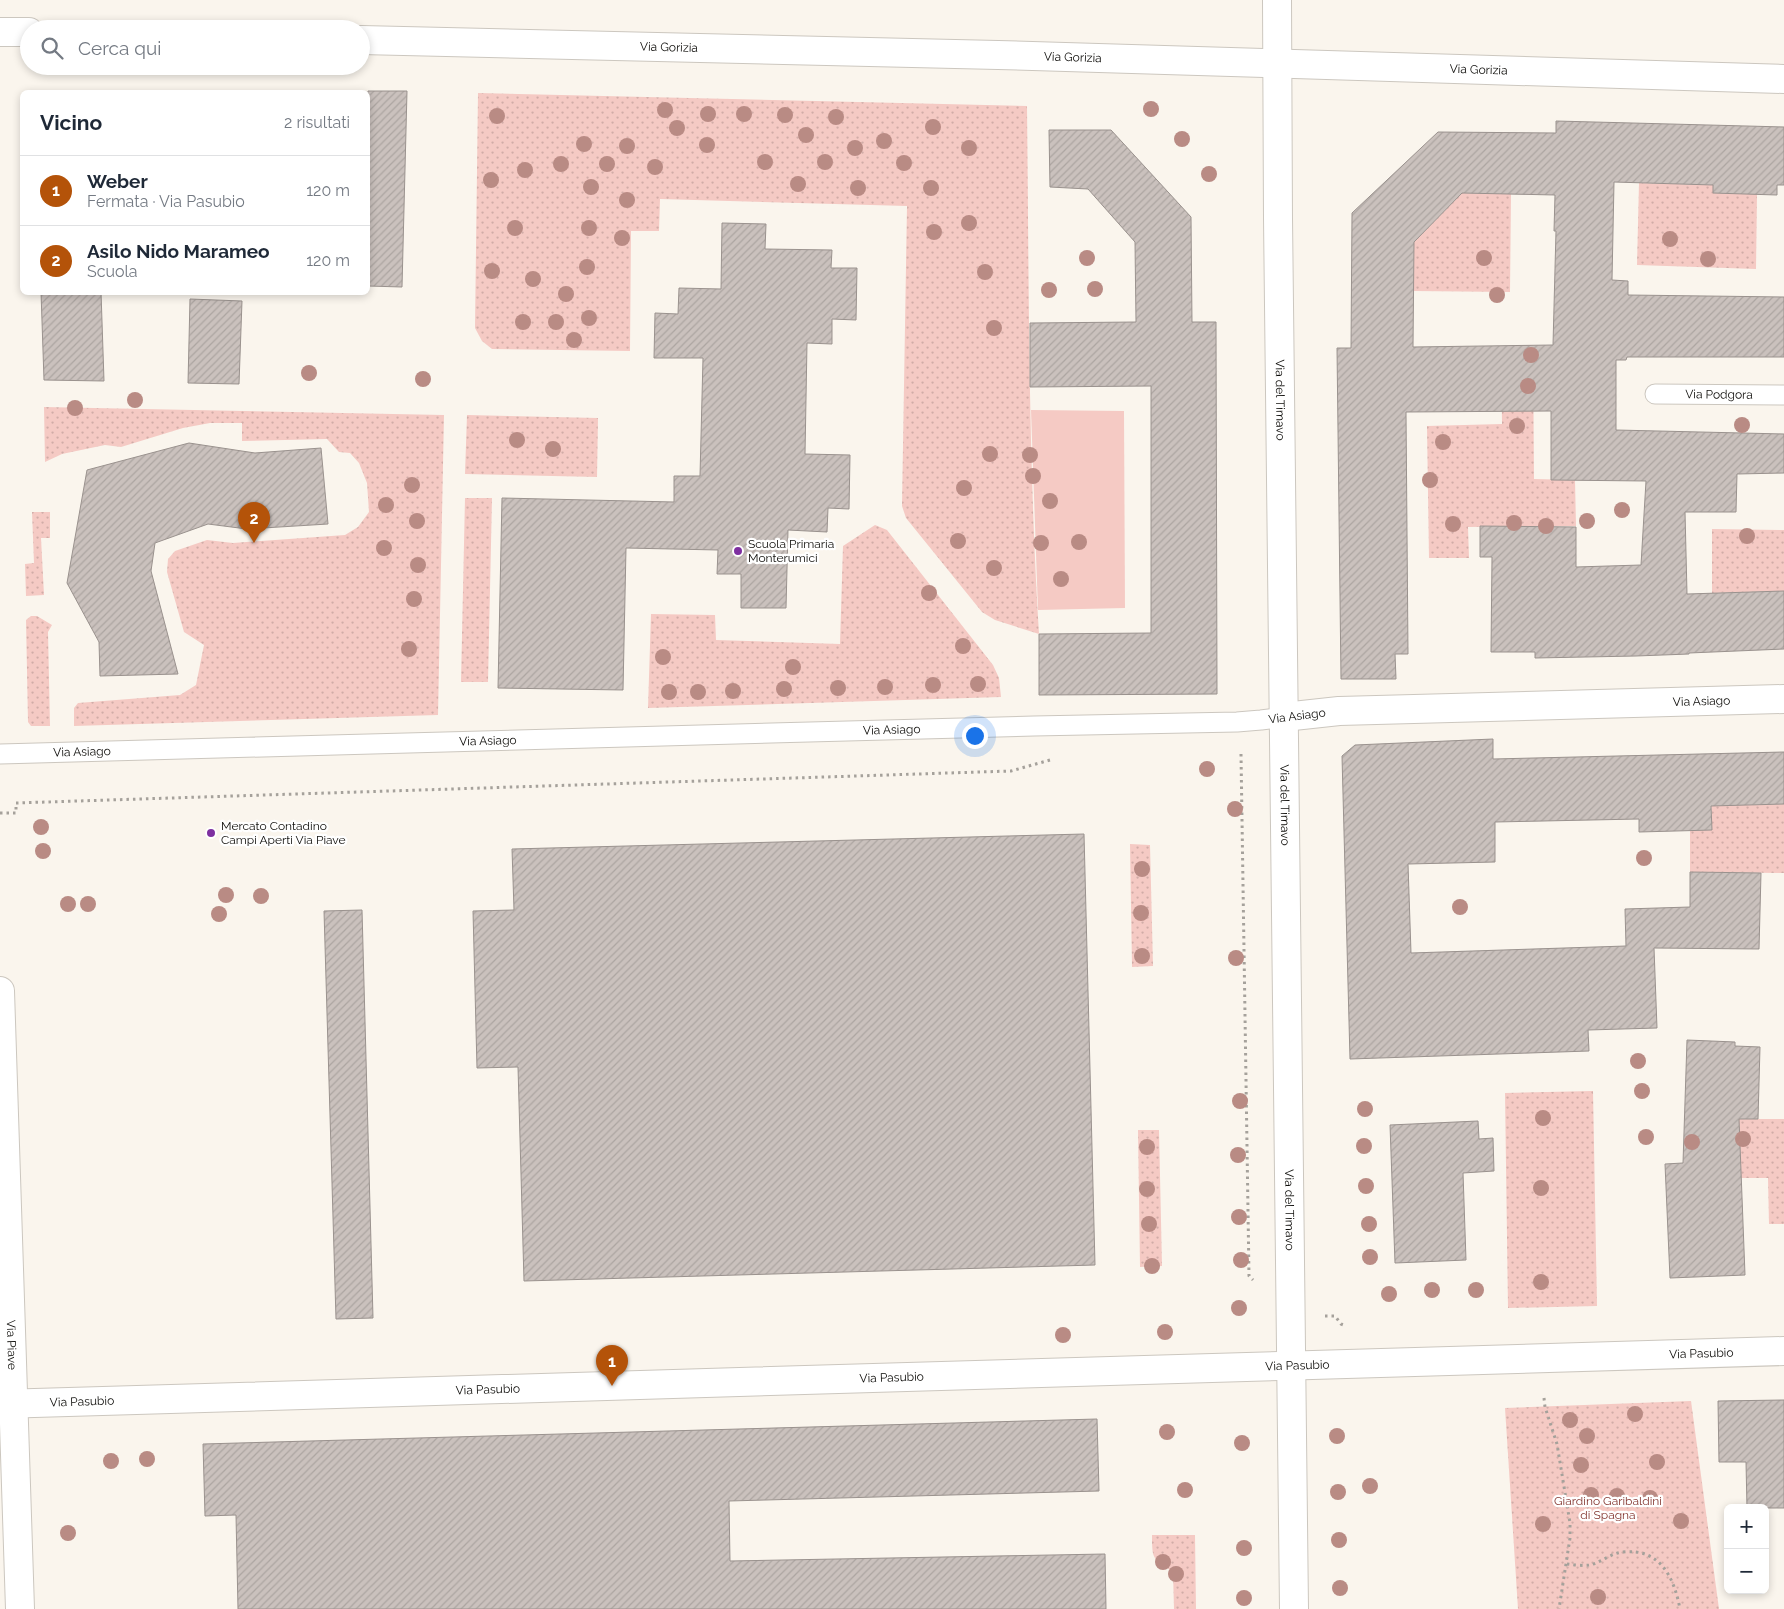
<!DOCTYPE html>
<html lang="it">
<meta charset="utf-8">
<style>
:root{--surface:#fff;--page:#f2f2f3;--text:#1f2937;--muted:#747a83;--line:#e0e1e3;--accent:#b45309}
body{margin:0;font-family:Raleway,sans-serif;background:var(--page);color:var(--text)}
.controls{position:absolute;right:15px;bottom:15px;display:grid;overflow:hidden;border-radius:8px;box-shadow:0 2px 8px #0003}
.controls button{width:45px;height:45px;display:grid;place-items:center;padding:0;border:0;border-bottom:1px solid var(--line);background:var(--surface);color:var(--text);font:25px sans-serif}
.you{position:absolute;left:974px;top:735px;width:18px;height:18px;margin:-12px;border:4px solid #fff;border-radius:50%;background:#1a73e8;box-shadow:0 0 0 8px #1a73e833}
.badge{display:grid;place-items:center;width:32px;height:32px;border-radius:50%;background:var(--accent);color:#fff;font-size:16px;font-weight:700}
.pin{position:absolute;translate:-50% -41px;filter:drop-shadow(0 1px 2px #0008)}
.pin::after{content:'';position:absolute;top:26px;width:18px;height:15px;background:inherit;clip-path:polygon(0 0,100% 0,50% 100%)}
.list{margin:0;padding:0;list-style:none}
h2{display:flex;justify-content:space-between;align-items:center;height:65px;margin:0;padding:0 20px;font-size:21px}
h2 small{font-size:16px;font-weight:400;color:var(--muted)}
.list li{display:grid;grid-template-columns:32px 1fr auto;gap:15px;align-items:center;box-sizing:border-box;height:70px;padding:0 20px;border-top:1px solid var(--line)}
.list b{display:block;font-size:19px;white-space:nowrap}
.list p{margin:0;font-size:16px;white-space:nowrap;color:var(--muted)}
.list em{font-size:16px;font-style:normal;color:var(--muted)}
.icon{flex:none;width:28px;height:28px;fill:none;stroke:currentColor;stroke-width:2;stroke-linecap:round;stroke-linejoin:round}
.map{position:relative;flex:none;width:1784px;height:1609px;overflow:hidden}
.search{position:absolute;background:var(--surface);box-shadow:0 2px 8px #0003;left:20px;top:20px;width:350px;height:55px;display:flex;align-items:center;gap:12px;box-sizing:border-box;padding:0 18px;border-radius:28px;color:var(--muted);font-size:19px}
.panel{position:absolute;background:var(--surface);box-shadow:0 2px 8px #0003;left:20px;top:90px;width:350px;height:205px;border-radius:8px}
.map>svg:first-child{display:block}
.grass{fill:url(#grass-dots)}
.garden{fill:#f5cac4}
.building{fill:url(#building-hatch);stroke:#9a928e;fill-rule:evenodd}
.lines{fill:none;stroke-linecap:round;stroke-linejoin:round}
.service-casing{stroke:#ccc7bf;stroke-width:21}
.minor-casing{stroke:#ccc7bf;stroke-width:30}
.tertiary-casing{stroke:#ccc7bf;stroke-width:30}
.path{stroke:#a5a19b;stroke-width:3;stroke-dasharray:2.5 4;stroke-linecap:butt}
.service{stroke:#fff;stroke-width:19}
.minor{stroke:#fff;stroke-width:28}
.tertiary{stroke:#fff;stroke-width:28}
.tree{fill:#b98b84}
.poi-dot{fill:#7e2fa0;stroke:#fff;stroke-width:2}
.labels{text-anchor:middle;stroke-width:4.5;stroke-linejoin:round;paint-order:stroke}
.street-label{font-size:12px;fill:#0e0d0a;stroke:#fff}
.poi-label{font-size:12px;fill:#0e0d0a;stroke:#fff;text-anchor:start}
.park-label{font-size:12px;fill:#83352f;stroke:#fff}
</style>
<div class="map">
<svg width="1784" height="1609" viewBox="0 0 1784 1609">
<defs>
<pattern id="grass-dots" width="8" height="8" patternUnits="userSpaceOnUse" patternTransform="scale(1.25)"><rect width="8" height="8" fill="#f5cac4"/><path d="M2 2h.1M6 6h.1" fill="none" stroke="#d1aca7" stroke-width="1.8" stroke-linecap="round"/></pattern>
<pattern id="building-hatch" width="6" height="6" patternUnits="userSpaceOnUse" patternTransform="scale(1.25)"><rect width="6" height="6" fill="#cac1bd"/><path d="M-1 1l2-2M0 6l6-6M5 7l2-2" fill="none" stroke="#aca5a1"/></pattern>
</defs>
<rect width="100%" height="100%" fill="#faf5ed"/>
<g class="grass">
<path d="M478,93L1027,106C1029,282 1028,458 1039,634L995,620L982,612L906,518L902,506L907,206L660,199L659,231H631L630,351L492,349L482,341L475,328Z"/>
<polygon points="1639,183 1713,185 1713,193 1757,194 1756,269 1637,265"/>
<polygon points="1462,193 1511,194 1510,292 1413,291 1414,242"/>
<polygon points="1533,345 1534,479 1575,480 1576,526 1468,527 1469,558 1429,558 1427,426 1502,424 1501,346"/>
<polygon points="44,407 444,415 438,715 74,726 74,708 78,703 180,695 196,685 204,645 184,632 167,572 168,559 175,551 207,540 233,543 345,535 358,527 369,512 367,483 359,463 350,453 339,452 327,439 242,441 242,423 210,423 183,428 121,447 105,445 62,454 45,462"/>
<polygon points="467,415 598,418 597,477 465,474"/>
<polygon points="465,498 492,498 488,682 461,682"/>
<polygon points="32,512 50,512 50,538 41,538 44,595 26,596 25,564 34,563"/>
<polygon points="875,525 887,530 993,665 999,678 1001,697 648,708 651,614 715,615 716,640 840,644 843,546"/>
<polygon points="1712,529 1784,530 1784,591 1712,593"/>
<polygon points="31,616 37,616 52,625 48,632 50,726 31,726 28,722 26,620"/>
<polygon points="1711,798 1751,805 1784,804 1784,873 1690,872 1690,831 1712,829"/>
<polygon points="1130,844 1150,845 1153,966 1132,967"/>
<polygon points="1593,1091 1597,1306 1508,1308 1505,1093"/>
<polygon points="1738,1119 1784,1119 1784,1224 1769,1224 1768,1178 1739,1178"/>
<polygon points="1138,1130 1159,1130 1162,1266 1140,1267"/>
<polygon points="1691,1401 1719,1609 1518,1609 1505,1408"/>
<path d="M1152,1535H1195L1196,1609H1174L1173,1572C1153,1558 1152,1561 1152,1535Z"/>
</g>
<polygon class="garden" points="1031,410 1124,411 1125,608 1038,610"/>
<g class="building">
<polygon points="368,91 407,91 402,287 368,286"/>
<path d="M1556,121L1784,127V185H1777V195L1713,193V185L1614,182L1612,280L1628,281V295L1784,297V357H1627L1626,360H1616V430L1784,434V473L1737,474L1736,512H1685L1687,594L1784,591V649L1689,653V654L1636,656L1535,658V652H1491L1492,557H1480V526L1576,527V567L1641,565L1646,481L1551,480V411L1406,412L1408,654H1395L1396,679H1341L1337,348H1351L1352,213L1438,132L1556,133ZM1462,193L1555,195L1554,231H1556L1553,345L1413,347L1414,242Z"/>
<polygon points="1049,130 1111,130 1191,217 1192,322 1216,322 1217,694 1039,695 1039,634 1151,633 1151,386 1030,387 1030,323 1136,322 1135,242 1088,189 1050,187"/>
<polygon points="722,223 766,224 765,249 832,250 831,268 857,268 856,320 832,319 832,344 807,343 805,454 850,455 849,509 828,508 827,532 788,530 786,608 741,608 741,574 717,574 718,550 626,548 623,690 498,688 502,498 674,502 674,476 700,476 703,358 654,358 655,313 678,314 679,288 721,289"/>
<polygon points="41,292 101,292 104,381 44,380"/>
<polygon points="190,299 242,301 239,384 188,383"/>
<polygon points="189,443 255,453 321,448 328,524 247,529 208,524 155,543 151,571 178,674 100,676 99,642 67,583 87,470"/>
<polygon points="1493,739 1493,759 1784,752 1784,804 1711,806 1712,830 1639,832 1639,819 1495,822 1495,862 1408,864 1411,953 1626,946 1625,909 1690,907 1690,872 1761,873 1759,949 1654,948 1657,1028 1588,1030 1589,1051 1350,1059 1342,756 1355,745"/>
<polygon points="1084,834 1095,1265 524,1281 518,1067 477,1068 473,911 514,910 512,849"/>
<polygon points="362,910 373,1318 336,1319 324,911"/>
<polygon points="1687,1040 1735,1042 1735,1046 1760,1047 1758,1119 1739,1119 1745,1275 1670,1278 1665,1164 1683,1163"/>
<polygon points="1478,1121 1479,1139 1493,1138 1494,1171 1463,1173 1466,1260 1395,1263 1390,1125"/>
<polygon points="1784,1400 1784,1508 1747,1508 1746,1462 1719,1462 1718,1401"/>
<polygon points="1097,1419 1099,1491 729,1501 730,1561 1105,1554 1106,1609 238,1609 236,1515 205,1516 203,1444"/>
</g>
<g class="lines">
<defs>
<g id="service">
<path id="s1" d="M1655,394L1784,395"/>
<path id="s2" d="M0,754L1034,726L1237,722L1261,720L1284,717"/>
</g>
<g id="minor">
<polyline points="0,32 29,32"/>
<path id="s3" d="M361,40L998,55L1784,79"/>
<path id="s4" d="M1284,717L1339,711L1784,699"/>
<path id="s5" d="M0,991L20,1609"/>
</g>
<g id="tertiary">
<path id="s6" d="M1277,0L1278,218L1294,1609"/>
<path id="s7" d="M0,1404L1784,1351"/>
</g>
</defs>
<use href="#service" class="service-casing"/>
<use href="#minor" class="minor-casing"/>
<use href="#tertiary" class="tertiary-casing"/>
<g class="path">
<polyline points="1241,754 1249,1276 1253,1280"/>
<polyline points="0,813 16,813 16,803 1011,771 1050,760"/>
<polyline points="1325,1316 1335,1316 1341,1324 1346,1326"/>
<polyline points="1544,1398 1545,1407 1557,1444 1570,1523 1570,1538 1559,1609"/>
<path d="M1567,1564C1574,1565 1583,1566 1590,1565C1602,1562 1611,1553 1623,1552C1660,1548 1674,1577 1680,1609"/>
</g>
<use href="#service" class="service"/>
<use href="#minor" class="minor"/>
<use href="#tertiary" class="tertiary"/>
</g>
<g class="tree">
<circle cx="1151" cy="109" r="8"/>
<circle cx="665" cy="110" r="8"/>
<circle cx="708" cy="114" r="8"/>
<circle cx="744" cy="114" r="8"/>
<circle cx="785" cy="115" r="8"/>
<circle cx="497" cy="116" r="8"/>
<circle cx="836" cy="117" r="8"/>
<circle cx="933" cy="127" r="8"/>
<circle cx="677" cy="128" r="8"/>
<circle cx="806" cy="135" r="8"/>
<circle cx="1182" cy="139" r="8"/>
<circle cx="884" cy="141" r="8"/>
<circle cx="584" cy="144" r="8"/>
<circle cx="707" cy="145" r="8"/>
<circle cx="627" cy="146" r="8"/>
<circle cx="855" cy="148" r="8"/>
<circle cx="969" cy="148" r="8"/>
<circle cx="765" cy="162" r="8"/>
<circle cx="825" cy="162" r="8"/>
<circle cx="904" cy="163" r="8"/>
<circle cx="561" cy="164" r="8"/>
<circle cx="607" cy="164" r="8"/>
<circle cx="655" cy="167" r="8"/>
<circle cx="525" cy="170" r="8"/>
<circle cx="1209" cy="174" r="8"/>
<circle cx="491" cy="180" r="8"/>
<circle cx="798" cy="184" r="8"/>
<circle cx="591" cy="187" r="8"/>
<circle cx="858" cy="188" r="8"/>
<circle cx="931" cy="188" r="8"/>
<circle cx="627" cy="200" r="8"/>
<circle cx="969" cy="223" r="8"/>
<circle cx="515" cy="228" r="8"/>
<circle cx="589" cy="228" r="8"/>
<circle cx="934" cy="232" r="8"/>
<circle cx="622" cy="238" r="8"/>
<circle cx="1670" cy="239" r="8"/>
<circle cx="1087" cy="258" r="8"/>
<circle cx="1484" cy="258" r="8"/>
<circle cx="1708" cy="259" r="8"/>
<circle cx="587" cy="267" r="8"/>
<circle cx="492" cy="271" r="8"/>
<circle cx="985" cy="272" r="8"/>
<circle cx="533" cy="279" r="8"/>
<circle cx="1095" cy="289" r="8"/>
<circle cx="1049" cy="290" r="8"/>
<circle cx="566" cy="294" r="8"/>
<circle cx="1497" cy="295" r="8"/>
<circle cx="589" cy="318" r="8"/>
<circle cx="523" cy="322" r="8"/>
<circle cx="556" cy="322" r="8"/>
<circle cx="994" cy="328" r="8"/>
<circle cx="574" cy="340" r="8"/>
<circle cx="1531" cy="355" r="8"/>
<circle cx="309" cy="373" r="8"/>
<circle cx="423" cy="379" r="8"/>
<circle cx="1528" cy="386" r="8"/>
<circle cx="135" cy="400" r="8"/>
<circle cx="75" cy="408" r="8"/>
<circle cx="1742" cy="425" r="8"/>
<circle cx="1517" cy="426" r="8"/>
<circle cx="517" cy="440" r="8"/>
<circle cx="1443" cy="442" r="8"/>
<circle cx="553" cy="449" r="8"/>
<circle cx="990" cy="454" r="8"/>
<circle cx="1030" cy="455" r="8"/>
<circle cx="1033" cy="476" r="8"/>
<circle cx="1430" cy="480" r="8"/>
<circle cx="412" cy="485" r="8"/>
<circle cx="964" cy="488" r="8"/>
<circle cx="1050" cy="501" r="8"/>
<circle cx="386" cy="505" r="8"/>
<circle cx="1622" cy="510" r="8"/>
<circle cx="417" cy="521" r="8"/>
<circle cx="1587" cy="521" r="8"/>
<circle cx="1514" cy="523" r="8"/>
<circle cx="1453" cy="524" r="8"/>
<circle cx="1546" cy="526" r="8"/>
<circle cx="1747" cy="536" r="8"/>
<circle cx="958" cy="541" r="8"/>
<circle cx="1079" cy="542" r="8"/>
<circle cx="1041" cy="543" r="8"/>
<circle cx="384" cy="548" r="8"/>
<circle cx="418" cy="565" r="8"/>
<circle cx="994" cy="568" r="8"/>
<circle cx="1061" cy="579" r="8"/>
<circle cx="929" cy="593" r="8"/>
<circle cx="414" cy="599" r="8"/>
<circle cx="963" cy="646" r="8"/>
<circle cx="409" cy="649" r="8"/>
<circle cx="663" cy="657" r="8"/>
<circle cx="793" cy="667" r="8"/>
<circle cx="978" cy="684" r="8"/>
<circle cx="933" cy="685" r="8"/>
<circle cx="885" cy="687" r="8"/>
<circle cx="838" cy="688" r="8"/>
<circle cx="784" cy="689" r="8"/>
<circle cx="733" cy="691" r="8"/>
<circle cx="669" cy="692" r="8"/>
<circle cx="698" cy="692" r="8"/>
<circle cx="1207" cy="769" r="8"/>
<circle cx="1235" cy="809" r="8"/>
<circle cx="41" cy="827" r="8"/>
<circle cx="43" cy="851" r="8"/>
<circle cx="1644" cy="858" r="8"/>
<circle cx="1142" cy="869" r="8"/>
<circle cx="226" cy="895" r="8"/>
<circle cx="261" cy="896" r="8"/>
<circle cx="68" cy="904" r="8"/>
<circle cx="88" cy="904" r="8"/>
<circle cx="1460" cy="907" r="8"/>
<circle cx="1141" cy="913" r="8"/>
<circle cx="219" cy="914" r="8"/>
<circle cx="1142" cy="956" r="8"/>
<circle cx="1236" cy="958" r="8"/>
<circle cx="1638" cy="1061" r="8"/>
<circle cx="1642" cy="1091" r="8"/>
<circle cx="1240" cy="1101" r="8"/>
<circle cx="1365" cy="1109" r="8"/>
<circle cx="1543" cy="1118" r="8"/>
<circle cx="1646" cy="1137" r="8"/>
<circle cx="1743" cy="1139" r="8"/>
<circle cx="1692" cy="1142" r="8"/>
<circle cx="1364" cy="1146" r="8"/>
<circle cx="1147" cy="1147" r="8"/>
<circle cx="1238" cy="1155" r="8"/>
<circle cx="1366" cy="1186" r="8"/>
<circle cx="1541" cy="1188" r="8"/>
<circle cx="1147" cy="1189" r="8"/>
<circle cx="1239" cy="1217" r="8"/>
<circle cx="1149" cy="1224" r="8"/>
<circle cx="1369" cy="1224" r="8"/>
<circle cx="1370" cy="1257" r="8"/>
<circle cx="1241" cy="1260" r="8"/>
<circle cx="1152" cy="1266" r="8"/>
<circle cx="1541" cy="1282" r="8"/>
<circle cx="1432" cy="1290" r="8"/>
<circle cx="1476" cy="1290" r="8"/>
<circle cx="1389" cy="1294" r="8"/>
<circle cx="1239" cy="1308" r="8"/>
<circle cx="1165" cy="1332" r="8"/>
<circle cx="1063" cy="1335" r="8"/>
<circle cx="1635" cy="1414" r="8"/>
<circle cx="1570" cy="1420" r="8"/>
<circle cx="1167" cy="1432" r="8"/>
<circle cx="1337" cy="1436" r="8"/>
<circle cx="1587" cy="1436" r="8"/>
<circle cx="1242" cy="1443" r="8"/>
<circle cx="147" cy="1459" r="8"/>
<circle cx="111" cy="1461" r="8"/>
<circle cx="1657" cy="1462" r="8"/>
<circle cx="1581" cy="1465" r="8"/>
<circle cx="1370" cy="1486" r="8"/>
<circle cx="1185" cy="1490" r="8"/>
<circle cx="1338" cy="1492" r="8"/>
<circle cx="1591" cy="1495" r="8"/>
<circle cx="1617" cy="1496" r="8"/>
<circle cx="1650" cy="1498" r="8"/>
<circle cx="1681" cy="1521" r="8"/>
<circle cx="1543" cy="1524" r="8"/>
<circle cx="68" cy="1533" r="8"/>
<circle cx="1339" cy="1540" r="8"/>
<circle cx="1244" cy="1548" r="8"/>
<circle cx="1163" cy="1562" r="8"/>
<circle cx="1176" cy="1574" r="8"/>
<circle cx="1340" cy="1588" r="8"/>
<circle cx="1598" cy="1597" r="8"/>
<circle cx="1244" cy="1598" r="8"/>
</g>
<g class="poi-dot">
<circle cx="738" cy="551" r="5"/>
<circle cx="211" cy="833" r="5"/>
</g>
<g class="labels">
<g class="street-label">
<text dy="4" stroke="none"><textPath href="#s3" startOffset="308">Via Gorizia</textPath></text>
<text dy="4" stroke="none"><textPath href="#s3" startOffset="712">Via Gorizia</textPath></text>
<text dy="4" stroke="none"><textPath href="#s3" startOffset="1118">Via Gorizia</textPath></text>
<text dy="4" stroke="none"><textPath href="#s1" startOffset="64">Via Podgora</textPath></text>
<text dy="4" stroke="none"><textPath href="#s6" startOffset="400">Via del Timavo</textPath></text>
<text dy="4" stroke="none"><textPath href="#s4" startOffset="418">Via Asiago</textPath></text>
<text transform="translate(1297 716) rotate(-7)" y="4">Via Asiago</text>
<text dy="4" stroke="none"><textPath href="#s2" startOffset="892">Via Asiago</textPath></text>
<text dy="4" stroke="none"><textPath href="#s2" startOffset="488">Via Asiago</textPath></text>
<text dy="4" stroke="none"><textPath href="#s2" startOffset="82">Via Asiago</textPath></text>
<text dy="4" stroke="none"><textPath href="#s6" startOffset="805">Via del Timavo</textPath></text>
<text dy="4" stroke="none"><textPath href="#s6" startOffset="1210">Via del Timavo</textPath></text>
<text dy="4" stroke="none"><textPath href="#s5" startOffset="354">Via Piave</textPath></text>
<text dy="4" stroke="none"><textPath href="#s7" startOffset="1702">Via Pasubio</textPath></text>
<text dy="4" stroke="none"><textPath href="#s7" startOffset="1298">Via Pasubio</textPath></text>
<text dy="4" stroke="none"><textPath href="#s7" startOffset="892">Via Pasubio</textPath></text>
<text dy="4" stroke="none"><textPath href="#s7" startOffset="488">Via Pasubio</textPath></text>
<text dy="4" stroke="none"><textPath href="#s7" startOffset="82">Via Pasubio</textPath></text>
</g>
<g class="poi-label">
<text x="748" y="548">Scuola Primaria<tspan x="748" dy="14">Monterumici</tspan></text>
<text x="221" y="830">Mercato Contadino<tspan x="221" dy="14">Campi Aperti Via Piave</tspan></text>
</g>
<g class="park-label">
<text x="1608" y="1505">Giardino Garibaldini<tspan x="1608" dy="14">di Spagna</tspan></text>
</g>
</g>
</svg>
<div class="controls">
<button>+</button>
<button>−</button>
</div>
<div class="you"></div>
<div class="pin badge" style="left:612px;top:1386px">1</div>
<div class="pin badge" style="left:254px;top:543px">2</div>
<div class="search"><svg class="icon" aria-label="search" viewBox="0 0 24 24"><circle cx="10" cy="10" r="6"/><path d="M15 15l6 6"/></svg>Cerca qui</div>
<section class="panel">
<h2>Vicino<small>2 risultati</small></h2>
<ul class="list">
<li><span class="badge">1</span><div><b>Weber</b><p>Fermata · Via Pasubio</p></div><em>120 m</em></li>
<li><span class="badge">2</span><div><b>Asilo Nido Marameo</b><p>Scuola</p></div><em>120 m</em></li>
</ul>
</section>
</div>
